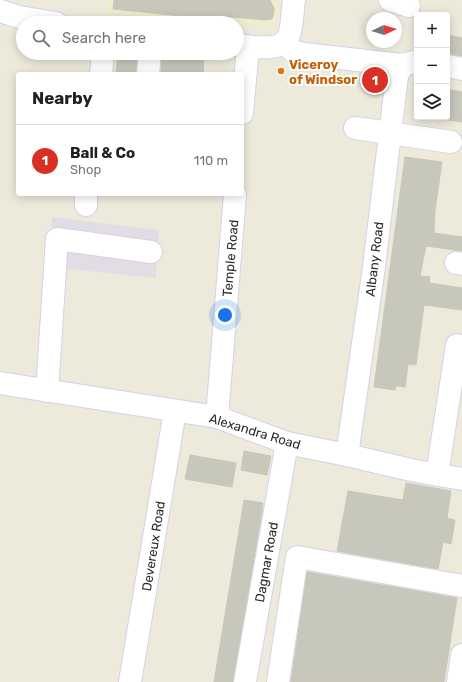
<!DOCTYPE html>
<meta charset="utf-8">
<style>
:root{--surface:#fff;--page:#f2f2f2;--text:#202124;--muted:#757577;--line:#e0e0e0;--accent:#d93025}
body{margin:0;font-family:Rubik,sans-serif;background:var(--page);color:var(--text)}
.controls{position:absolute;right:12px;top:12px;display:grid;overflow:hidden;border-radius:4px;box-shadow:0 2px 10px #0003}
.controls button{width:36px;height:36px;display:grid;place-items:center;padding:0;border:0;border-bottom:1px solid var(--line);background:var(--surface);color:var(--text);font:20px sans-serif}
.compass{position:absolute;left:366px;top:12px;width:36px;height:36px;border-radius:50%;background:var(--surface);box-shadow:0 2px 10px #0003;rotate:86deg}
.you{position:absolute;left:225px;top:315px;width:14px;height:14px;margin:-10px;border:3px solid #fff;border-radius:50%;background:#1a73e8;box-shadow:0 0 0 6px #1a73e833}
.badge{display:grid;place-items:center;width:26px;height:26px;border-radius:50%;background:var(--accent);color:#fff;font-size:13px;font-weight:700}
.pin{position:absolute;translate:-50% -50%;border:2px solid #fff;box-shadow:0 1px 4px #0006}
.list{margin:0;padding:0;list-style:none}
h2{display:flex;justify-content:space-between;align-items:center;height:52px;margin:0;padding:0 16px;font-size:17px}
h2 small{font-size:13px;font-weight:400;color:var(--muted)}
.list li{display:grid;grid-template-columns:26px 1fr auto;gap:12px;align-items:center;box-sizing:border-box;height:72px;padding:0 16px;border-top:1px solid var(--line)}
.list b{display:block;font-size:15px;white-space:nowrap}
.list p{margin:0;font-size:13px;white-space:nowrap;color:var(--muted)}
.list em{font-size:13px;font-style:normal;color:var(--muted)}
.icon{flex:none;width:22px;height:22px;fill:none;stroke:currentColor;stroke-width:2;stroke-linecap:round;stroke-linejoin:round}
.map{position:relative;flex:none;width:462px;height:682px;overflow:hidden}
.search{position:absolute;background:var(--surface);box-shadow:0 2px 10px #0003;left:16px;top:16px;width:228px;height:44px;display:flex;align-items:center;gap:10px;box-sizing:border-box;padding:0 14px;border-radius:22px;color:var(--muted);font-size:15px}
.panel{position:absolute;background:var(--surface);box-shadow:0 2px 10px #0003;left:16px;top:72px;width:228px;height:124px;border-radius:4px}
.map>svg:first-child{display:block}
.industrial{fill:#e2dde5}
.education{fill:#efedcc}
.building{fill:#c8c7bc;stroke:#c8c7b6}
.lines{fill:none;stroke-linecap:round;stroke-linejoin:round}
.minor-casing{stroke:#d3d2e4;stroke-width:24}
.minor{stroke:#fff;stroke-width:22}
.food-dot{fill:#e8710a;stroke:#fff;stroke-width:1.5}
.labels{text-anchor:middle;stroke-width:4;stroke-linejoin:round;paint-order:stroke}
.food-label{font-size:13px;font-weight:bold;fill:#c56008;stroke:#fff;text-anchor:start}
.street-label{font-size:13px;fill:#2b2b2b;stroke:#fff}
</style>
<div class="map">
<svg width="462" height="682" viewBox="0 0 462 682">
<rect width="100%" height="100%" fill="#edeadc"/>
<polygon class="industrial" points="52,217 159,230 156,278 58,268 41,380"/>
<polygon class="education" points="109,0 278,0 275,20 268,27 237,24 237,23 221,23 107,13"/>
<g class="building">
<polygon points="114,0 270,0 274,8 274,12 272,19 266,20 231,17 230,21 113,9"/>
<polygon points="447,35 462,38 462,56 447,53"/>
<polygon points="118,53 137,53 136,74 116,72"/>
<polygon points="162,53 204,57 203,74 161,74"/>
<polygon points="447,89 462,92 462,122 447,120"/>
<polygon points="405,157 442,162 435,210 434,233 462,237 462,251 426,246 420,276 430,277 429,283 462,288 462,310 424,305 416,365 408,364 405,387 396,386 395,390 374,387"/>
<polygon points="244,451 271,456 267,475 241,470"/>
<polygon points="190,455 236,463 232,487 185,479"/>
<polygon points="406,483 451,491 447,518 455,520 451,544 443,542 438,569 337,551 348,491 403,500"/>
<polygon points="244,500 263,503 261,517 233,682 214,682"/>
<polygon points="307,572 457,598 444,682 291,682"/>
</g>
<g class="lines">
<defs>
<g id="minor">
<polyline points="390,0 409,6"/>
<polyline points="0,11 19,17 56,23"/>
<polyline points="283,43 293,51 304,54 402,65 414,62"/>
<path d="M237,45C251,47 280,52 288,38C293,27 292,12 294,0"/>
<polyline points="447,66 462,69"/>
<polyline points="101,74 103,53"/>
<polyline points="148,74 150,53"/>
<polyline points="242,113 248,47"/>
<polyline points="355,128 451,142"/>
<polyline points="86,194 86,205"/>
<polyline points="456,263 462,264"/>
<polyline points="0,383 217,417 287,443 347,455 411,470 462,479"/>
<polyline points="47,391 57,239 151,252"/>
<polyline points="217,417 235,194"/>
<polyline points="347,455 374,267 397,76 402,65"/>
<polyline points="437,475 457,345"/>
<polyline points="130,682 175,411"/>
<polyline points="245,682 287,443"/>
<polyline points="278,682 297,557 462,586"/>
<polyline points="458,682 462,655"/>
</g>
</defs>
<use href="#minor" class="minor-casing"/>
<use href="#minor" class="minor"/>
</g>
<circle class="food-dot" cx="281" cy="71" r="4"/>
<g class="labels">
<g class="food-label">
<text x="289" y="69">Viceroy<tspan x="289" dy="15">of Windsor</tspan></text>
</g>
<g class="street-label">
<text transform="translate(230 258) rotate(-85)" y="5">Temple Road</text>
<text transform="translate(374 259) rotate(-83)" y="5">Albany Road</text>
<text transform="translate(255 431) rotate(17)" y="5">Alexandra Road</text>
<text transform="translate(153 546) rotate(-81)" y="5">Devereux Road</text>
<text transform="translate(266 562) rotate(-80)" y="5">Dagmar Road</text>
</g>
</g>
</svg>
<div class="controls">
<button>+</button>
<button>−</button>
<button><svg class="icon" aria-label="layers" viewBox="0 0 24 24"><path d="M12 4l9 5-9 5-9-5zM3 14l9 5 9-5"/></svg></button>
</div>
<svg class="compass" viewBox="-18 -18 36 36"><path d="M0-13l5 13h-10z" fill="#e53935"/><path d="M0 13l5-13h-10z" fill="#757577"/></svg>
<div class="you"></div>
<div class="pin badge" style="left:375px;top:80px">1</div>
<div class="search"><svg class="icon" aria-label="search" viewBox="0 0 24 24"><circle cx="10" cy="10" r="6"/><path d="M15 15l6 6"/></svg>Search here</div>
<section class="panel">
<h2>Nearby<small></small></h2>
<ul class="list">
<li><span class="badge">1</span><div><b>Ball &amp; Co</b><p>Shop</p></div><em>110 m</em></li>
</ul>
</section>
</div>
